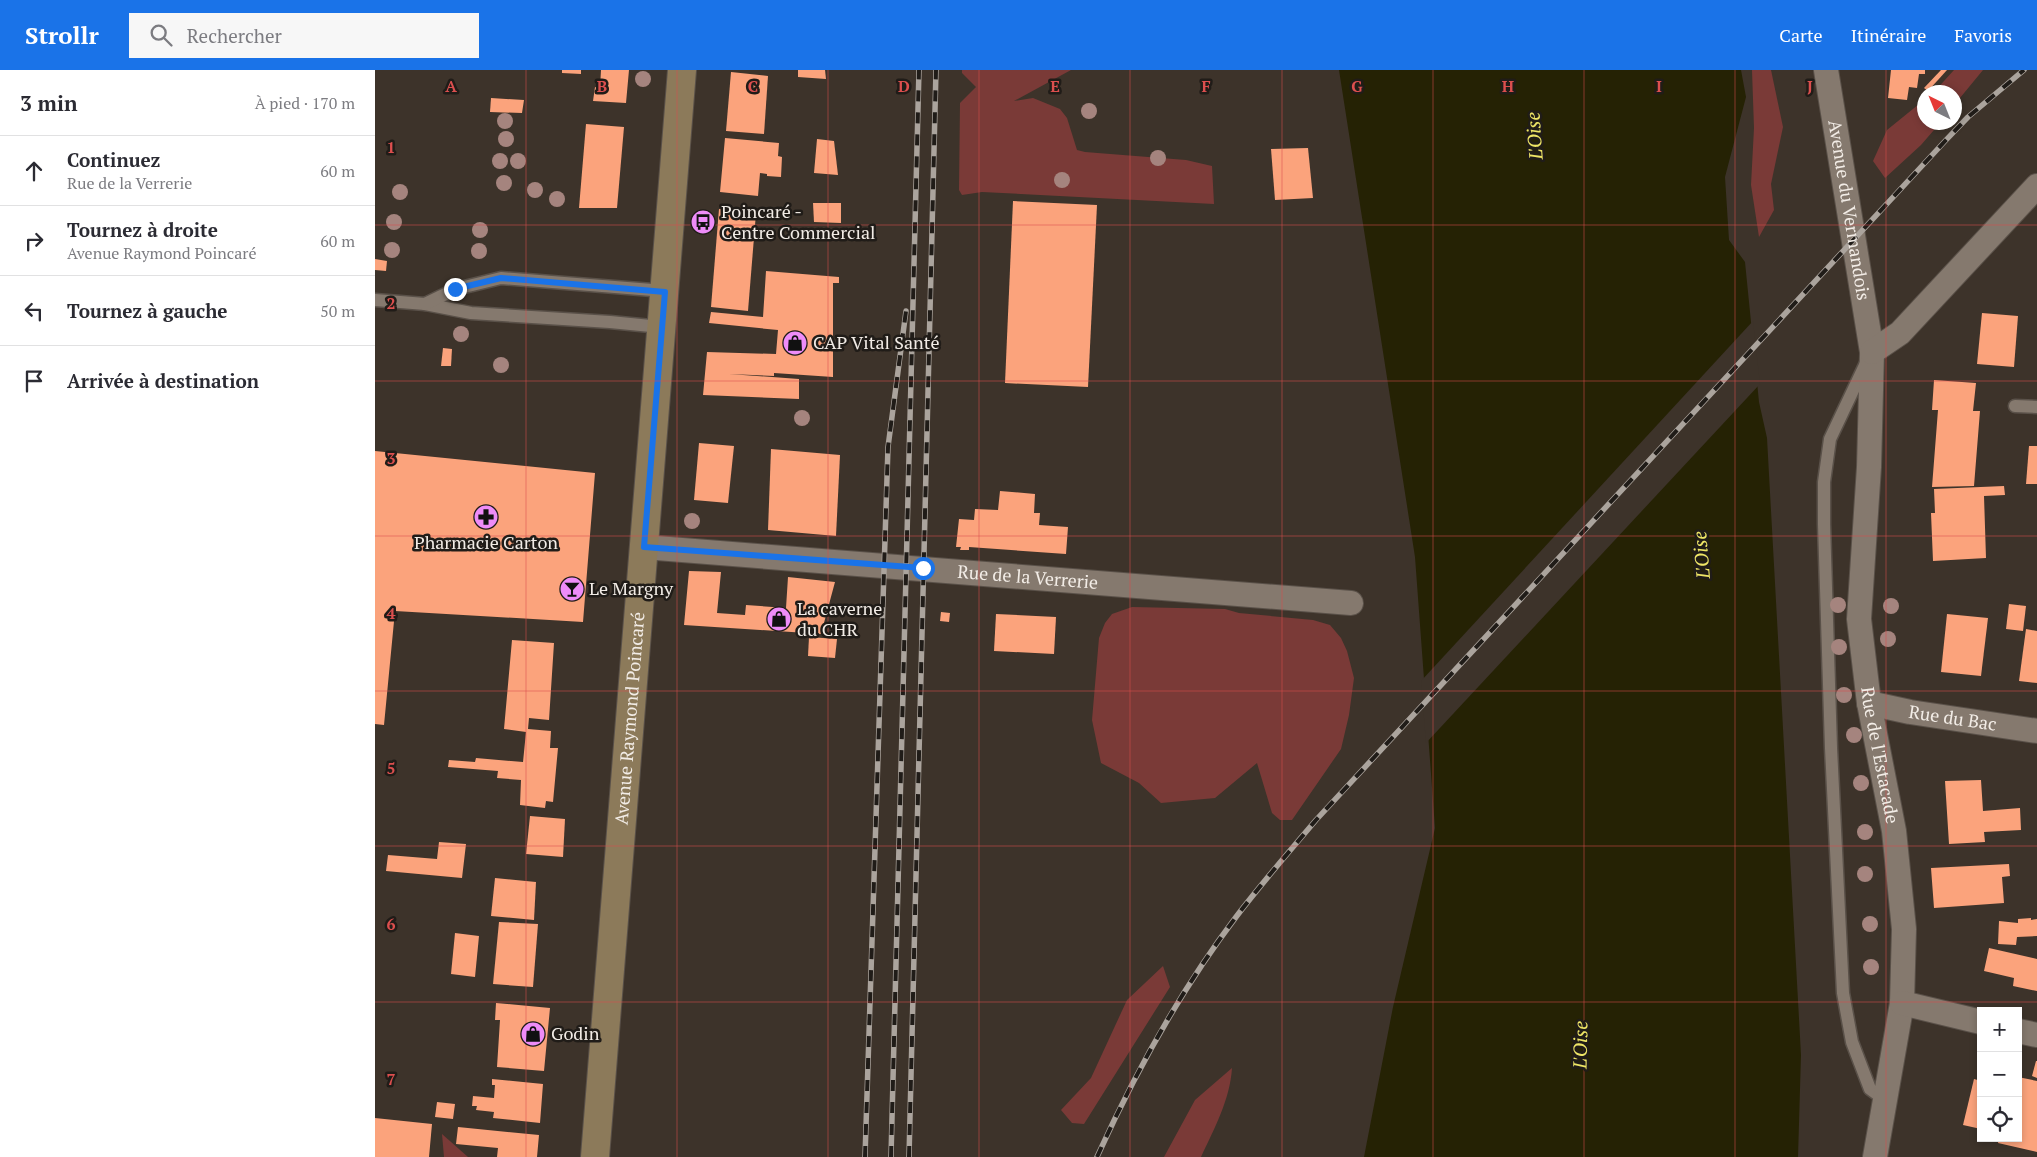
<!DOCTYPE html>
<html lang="fr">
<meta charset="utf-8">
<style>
:root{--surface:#fff;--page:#f7f7f7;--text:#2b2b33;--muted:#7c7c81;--line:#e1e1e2;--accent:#1a73e8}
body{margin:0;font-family:"PT Serif",serif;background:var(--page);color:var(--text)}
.controls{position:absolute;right:15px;bottom:15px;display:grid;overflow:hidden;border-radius:0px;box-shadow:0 2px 8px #0003}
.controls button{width:45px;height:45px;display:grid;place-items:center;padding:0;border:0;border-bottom:1px solid var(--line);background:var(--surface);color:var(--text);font:25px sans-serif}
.compass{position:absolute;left:1542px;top:15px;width:45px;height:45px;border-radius:50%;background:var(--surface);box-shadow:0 2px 8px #0003;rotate:317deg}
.stop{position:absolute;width:15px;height:15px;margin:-11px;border:4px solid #1a73e8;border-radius:50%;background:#fff}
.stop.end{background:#1a73e8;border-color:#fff;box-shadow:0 1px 5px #0008}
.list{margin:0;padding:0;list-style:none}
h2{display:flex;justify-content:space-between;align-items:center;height:65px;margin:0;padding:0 20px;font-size:21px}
h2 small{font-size:16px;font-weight:400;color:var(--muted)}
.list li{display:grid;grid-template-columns:32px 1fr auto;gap:15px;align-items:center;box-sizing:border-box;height:70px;padding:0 20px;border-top:1px solid var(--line)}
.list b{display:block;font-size:19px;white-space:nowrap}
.list p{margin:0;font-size:16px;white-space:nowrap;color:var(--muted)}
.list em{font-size:16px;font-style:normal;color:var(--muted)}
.icon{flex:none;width:28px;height:28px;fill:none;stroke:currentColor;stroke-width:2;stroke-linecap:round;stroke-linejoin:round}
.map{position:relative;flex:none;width:1662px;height:1087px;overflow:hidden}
header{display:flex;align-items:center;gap:30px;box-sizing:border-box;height:70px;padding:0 25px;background:var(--accent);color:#fff}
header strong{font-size:24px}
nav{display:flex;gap:28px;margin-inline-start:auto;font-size:18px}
.search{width:350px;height:45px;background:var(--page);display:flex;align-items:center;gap:12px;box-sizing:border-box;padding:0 18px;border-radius:0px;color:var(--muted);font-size:19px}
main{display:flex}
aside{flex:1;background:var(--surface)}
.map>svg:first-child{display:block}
.green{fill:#7a3a37}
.water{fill:#252204}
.pier{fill:#3d332a}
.building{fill:#fba37c}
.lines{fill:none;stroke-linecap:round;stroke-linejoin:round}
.lane-casing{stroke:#5a5149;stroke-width:15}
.street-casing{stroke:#5a5149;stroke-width:26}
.secondary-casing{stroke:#5a5149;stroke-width:30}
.lane{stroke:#85796e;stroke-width:12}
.street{stroke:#85796e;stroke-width:24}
.secondary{stroke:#8c7a5a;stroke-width:28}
.rail-casing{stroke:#aba49d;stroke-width:5.5}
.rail{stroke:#201c18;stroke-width:4;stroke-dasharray:11;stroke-linecap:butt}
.tree{fill:#a5847e}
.route{stroke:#1a73e8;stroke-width:6}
.grid{fill:none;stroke:#dc4f4e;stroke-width:1;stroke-opacity:0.55}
.labels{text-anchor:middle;stroke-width:5;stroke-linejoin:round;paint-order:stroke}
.street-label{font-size:18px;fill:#f2ece6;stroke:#201c18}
.poi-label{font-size:18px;fill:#f2ece6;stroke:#201c18;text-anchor:start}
.water-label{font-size:19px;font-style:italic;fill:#eee566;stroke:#201c18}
.grid-label{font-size:16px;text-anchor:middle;font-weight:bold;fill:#dc4f4e;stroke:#201c18;stroke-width:5;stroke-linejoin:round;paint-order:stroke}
</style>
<header>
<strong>Strollr</strong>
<div class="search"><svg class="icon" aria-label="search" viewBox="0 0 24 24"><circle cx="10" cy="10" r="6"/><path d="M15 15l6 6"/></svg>Rechercher</div>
<nav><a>Carte</a><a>Itinéraire</a><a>Favoris</a></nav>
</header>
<main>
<aside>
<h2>3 min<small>À pied · 170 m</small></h2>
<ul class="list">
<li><svg class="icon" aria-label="ahead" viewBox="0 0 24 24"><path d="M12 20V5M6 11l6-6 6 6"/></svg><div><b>Continuez</b><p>Rue de la Verrerie</p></div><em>60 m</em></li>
<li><svg class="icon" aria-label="right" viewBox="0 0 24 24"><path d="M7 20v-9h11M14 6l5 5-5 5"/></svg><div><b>Tournez à droite</b><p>Avenue Raymond Poincaré</p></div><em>60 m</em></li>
<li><svg class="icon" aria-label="left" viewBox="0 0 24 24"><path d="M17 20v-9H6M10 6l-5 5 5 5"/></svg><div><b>Tournez à gauche</b></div><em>50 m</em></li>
<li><svg class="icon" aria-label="arrive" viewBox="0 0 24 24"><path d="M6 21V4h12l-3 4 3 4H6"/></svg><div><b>Arrivée à destination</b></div></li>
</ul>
</aside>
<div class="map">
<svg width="1662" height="1087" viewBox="0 0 1662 1087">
<rect width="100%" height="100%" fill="#3d332a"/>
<g class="green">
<polygon points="587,0 696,0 639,31 658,28 685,39 692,48 702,80 710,82 811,90 837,96 839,134 607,122 587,125 584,120 585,33 601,17 587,3"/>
<polygon points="1377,0 1396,0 1408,57 1396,114 1399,140 1384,167 1376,115 1379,58"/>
<polygon points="1579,0 1608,0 1580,34 1580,22 1559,22"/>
<polygon points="1549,30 1550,52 1565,53 1546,75 1510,108 1498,91 1512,60"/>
<polygon points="757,537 850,539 864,543 938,550 955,555 966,568 972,581 979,608 974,645 966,679 917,750 905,750 897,743 882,693 840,728 786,733 764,713 726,693 717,650 724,568 730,553 737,544"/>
<polygon points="788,896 795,917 709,1054 697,1053 686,1040 716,1008 752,930"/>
<path d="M857,998C855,1030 839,1059 826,1087H789L820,1030Z"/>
<polygon points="67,1064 93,1087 69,1087"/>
</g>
<polygon class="water" points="964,0 1366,0 1371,27 1350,107 1354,170 1370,192 1384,332 1392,368 1426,985 1423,1087 989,1087 1018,937 1060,758 1040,487"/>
<polygon class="pier" points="1378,251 1385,314 1051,673 1046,611"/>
<g class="building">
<polygon points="187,0 206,0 206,4 187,3"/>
<polygon points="226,0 254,0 251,33 218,31 220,17 225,18"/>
<polygon points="423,0 450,0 451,9 423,7"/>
<polygon points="1516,0 1550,0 1550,4 1544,4 1542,18 1534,17 1532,30 1513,28"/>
<polygon points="1566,0 1572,0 1553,21 1549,18"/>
<polygon points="356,2 393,6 389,64 351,61"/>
<polygon points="116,28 149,30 147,43 115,42"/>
<polygon points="211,54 249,57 242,138 204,138"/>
<polygon points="350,68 404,73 403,86 407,87 406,107 392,106 392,104 385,103 383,126 345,122"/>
<polygon points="442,69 459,71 463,105 439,103"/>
<polygon points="933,78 938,128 900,130 896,79"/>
<polygon points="638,131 722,135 713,317 630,313"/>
<polygon points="438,133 466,133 466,153 439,152"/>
<polygon points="344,139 381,143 373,241 336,237"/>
<polygon points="0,189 12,191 11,201 0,200"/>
<polygon points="391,201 464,207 464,213 458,213 458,307 399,303 399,306 354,304 424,309 424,329 328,325 332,282 401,284 403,260 334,253 336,242 388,247"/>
<polygon points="1607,243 1643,246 1639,297 1602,294"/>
<polygon points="68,278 77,279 76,296 66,296"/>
<polygon points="1559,310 1601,313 1598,341 1605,341 1599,416 1557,417 1563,340 1557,340"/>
<polygon points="324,373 359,376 353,433 319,430"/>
<polygon points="1654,376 1662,376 1662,414 1651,414"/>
<polygon points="396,379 465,385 461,466 393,460"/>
<polygon points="0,381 220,403 208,552 20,541 9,655 0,654"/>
<polygon points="1629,416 1630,425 1609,426 1611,488 1558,491 1556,443 1560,443 1559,419"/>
<polygon points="625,421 660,424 659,443 665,443 664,455 693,457 691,484 594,477 594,480 585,480 586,477 581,477 584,449 599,450 600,439 623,440"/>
<polygon points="314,501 346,502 342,543 370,545 371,535 411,538 413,507 460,512 446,564 309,555"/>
<polygon points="1634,534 1651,536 1648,561 1631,559"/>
<polygon points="566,542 575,543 574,552 565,551"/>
<polygon points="621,544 681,547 679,584 619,581"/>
<polygon points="1572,544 1613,548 1606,606 1566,602"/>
<polygon points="1651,559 1662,561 1662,613 1644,611"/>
<polygon points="434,567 462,569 460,588 433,586"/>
<polygon points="137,570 179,573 174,650 154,648 153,659 176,661 175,678 183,678 178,732 171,731 170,738 145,735 146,710 122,708 123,701 73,697 74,690 100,692 101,688 148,692 151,662 129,659"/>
<polygon points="1606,710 1608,741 1645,738 1646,760 1609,762 1610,772 1574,774 1570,711"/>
<polygon points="155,746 190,749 188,787 151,784"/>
<polygon points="64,772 91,774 87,808 11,801 13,785 62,789"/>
<polygon points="1634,794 1635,806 1627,807 1629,833 1559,838 1556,798"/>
<polygon points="120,808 161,812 159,850 116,846"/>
<polygon points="1656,848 1656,850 1662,849 1662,866 1642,867 1641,875 1623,874 1624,851 1643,853 1643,849"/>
<polygon points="124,852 163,854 158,917 118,914"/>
<polygon points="80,863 104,866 100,907 76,904"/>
<polygon points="1614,878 1662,889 1662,921 1638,916 1639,908 1609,901"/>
<polygon points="121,933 175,938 169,1001 122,997 125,950 120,950"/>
<polygon points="1661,991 1662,991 1662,1008 1657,1006"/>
<polygon points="1643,1007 1662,1011 1662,1082 1623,1073 1624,1068 1643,1068"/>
<polygon points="117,1009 168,1014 165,1053 118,1048 119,1042 101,1040 102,1036 97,1036 98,1026 119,1028 120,1015 117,1015"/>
<polygon points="1599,1009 1606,1011 1606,1059 1588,1055"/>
<polygon points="62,1032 80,1034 78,1049 60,1047"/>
<polygon points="0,1048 57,1054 54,1087 0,1087"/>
<polygon points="83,1057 164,1065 162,1087 122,1087 123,1078 81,1074"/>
</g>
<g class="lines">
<defs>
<g id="lane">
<polyline points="0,230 50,234 96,243 235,252 286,257"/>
<polyline points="50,234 81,219 126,208 290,221"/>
<polyline points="1491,293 1455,369 1449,412 1449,454 1456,678 1468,923 1477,972 1495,1019 1510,1030"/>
<polyline points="1640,336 1662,337"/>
</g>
<g id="street">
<path id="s1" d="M1451,0L1497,282L1494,397L1484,549L1494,633L1519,761L1529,859L1527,933L1500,1087"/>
<polyline points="1497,282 1525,263 1662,116"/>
<path id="s2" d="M269,477L976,533"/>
<path id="s3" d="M1494,633L1535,642L1662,661"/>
<polyline points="1527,933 1606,952"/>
<polyline points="1643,961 1662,965"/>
</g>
<g id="secondary">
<path id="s4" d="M220,1087L307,0"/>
</g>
</defs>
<use href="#lane" class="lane-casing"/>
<use href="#street" class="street-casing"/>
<use href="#secondary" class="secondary-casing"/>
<use href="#lane" class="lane"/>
<use href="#street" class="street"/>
<use href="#secondary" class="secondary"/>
<defs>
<g id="rail">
<polyline points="490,1087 513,377 531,241"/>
<polyline points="516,1087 544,0"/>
<polyline points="534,1087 561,0"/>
<path d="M722,1087C760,1003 805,921 861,847C886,814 914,782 941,750L1571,70L1593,47L1649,0"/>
</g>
</defs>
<use href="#rail" class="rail-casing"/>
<use href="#rail" class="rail"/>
</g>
<g class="tree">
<circle cx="268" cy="9" r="8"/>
<circle cx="714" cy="41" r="8"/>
<circle cx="130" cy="51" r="8"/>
<circle cx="131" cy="69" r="8"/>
<circle cx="783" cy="88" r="8"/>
<circle cx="125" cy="91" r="8"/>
<circle cx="143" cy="91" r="8"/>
<circle cx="687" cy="110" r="8"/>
<circle cx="129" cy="113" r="8"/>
<circle cx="160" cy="120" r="8"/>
<circle cx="25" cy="122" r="8"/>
<circle cx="182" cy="129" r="8"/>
<circle cx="19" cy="152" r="8"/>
<circle cx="105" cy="160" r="8"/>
<circle cx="17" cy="180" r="8"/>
<circle cx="104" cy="181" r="8"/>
<circle cx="86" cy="264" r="8"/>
<circle cx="126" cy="295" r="8"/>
<circle cx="427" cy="348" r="8"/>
<circle cx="317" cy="451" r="8"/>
<circle cx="1463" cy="535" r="8"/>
<circle cx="1516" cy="536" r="8"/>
<circle cx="1513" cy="569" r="8"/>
<circle cx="1464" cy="577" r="8"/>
<circle cx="1469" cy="625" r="8"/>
<circle cx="1479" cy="665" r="8"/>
<circle cx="1486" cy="713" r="8"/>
<circle cx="1490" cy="762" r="8"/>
<circle cx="1490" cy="804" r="8"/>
<circle cx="1495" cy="854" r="8"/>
<circle cx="1496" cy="897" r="8"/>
</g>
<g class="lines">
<polyline class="route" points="80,219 126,208 290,222 269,477 548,498"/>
</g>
<path class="grid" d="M151,0V1087M302,0V1087M453,0V1087M604,0V1087M755,0V1087M907,0V1087M1058,0V1087M1209,0V1087M1360,0V1087M1511,0V1087M0,155H1662M0,311H1662M0,466H1662M0,621H1662M0,776H1662M0,932H1662"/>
<defs>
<symbol id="bus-disc" viewBox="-11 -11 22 22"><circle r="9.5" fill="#ee8cf8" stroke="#201c18"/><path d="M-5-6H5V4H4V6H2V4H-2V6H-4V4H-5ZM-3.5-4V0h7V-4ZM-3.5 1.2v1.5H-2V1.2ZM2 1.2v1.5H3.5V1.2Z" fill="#111"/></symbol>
<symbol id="shop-disc" viewBox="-11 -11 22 22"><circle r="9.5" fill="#ee8cf8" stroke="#201c18"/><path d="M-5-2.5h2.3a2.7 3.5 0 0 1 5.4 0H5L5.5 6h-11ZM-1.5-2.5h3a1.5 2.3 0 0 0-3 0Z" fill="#111"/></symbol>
<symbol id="pharmacy-disc" viewBox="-11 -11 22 22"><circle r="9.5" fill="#ee8cf8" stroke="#201c18"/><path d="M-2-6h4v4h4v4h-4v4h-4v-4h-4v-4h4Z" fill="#111"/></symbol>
<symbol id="bar-disc" viewBox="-11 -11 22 22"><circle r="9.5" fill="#ee8cf8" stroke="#201c18"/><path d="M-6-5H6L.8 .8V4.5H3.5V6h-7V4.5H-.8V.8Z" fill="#111"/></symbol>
</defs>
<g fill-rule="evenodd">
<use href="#bus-disc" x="314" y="138" width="28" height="28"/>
<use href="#shop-disc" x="406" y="259" width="28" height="28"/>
<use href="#pharmacy-disc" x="97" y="433" width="28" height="28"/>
<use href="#bar-disc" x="183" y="505" width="28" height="28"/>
<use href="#shop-disc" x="390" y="535" width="28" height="28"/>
<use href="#shop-disc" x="144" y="950" width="28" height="28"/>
</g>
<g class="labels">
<g class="street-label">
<text dy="6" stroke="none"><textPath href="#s1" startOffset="142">Avenue du Vermandois</textPath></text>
<text dy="6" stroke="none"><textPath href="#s2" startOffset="385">Rue de la Verrerie</textPath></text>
<text dy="6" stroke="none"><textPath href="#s4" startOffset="440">Avenue Raymond Poincaré</textPath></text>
<text dy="6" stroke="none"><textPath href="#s3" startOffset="85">Rue du Bac</textPath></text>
<text dy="6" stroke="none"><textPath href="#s1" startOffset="691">Rue de l'Estacade</textPath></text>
</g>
<g class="poi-label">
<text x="346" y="148">Poincaré -<tspan x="346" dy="21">Centre Commercial</tspan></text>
<text x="438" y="279">CAP Vital Santé</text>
<text x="111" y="479" text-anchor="middle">Pharmacie Carton</text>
<text x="214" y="525">Le Margny</text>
<text x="422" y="545">La caverne<tspan x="422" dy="21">du CHR</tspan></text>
<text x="176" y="970">Godin</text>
</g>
<g class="water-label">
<text transform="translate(1159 66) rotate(-94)" y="7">L'Oise</text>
<text transform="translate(1326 485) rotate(-95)" y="7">L'Oise</text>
<text transform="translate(1205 975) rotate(-89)" y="7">L'Oise</text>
</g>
</g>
<g class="grid-label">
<text x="76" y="22">A</text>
<text x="227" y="22">B</text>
<text x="378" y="22">C</text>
<text x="529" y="22">D</text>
<text x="680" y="22">E</text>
<text x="831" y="22">F</text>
<text x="982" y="22">G</text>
<text x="1133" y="22">H</text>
<text x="1284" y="22">I</text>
<text x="1435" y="22">J</text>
<text x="16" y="83">1</text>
<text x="16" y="239">2</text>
<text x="16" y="394">3</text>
<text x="16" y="549">4</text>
<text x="16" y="704">5</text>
<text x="16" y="860">6</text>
<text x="16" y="1015">7</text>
</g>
</svg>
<div class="controls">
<button>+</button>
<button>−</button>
<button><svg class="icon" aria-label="locate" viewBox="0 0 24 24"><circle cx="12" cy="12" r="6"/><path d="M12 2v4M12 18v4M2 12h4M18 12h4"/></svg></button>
</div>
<svg class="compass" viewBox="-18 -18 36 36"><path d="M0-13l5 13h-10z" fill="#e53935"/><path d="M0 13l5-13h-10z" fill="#7c7c81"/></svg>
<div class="stop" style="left:548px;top:498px"></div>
<div class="stop end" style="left:80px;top:219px"></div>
</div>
</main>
